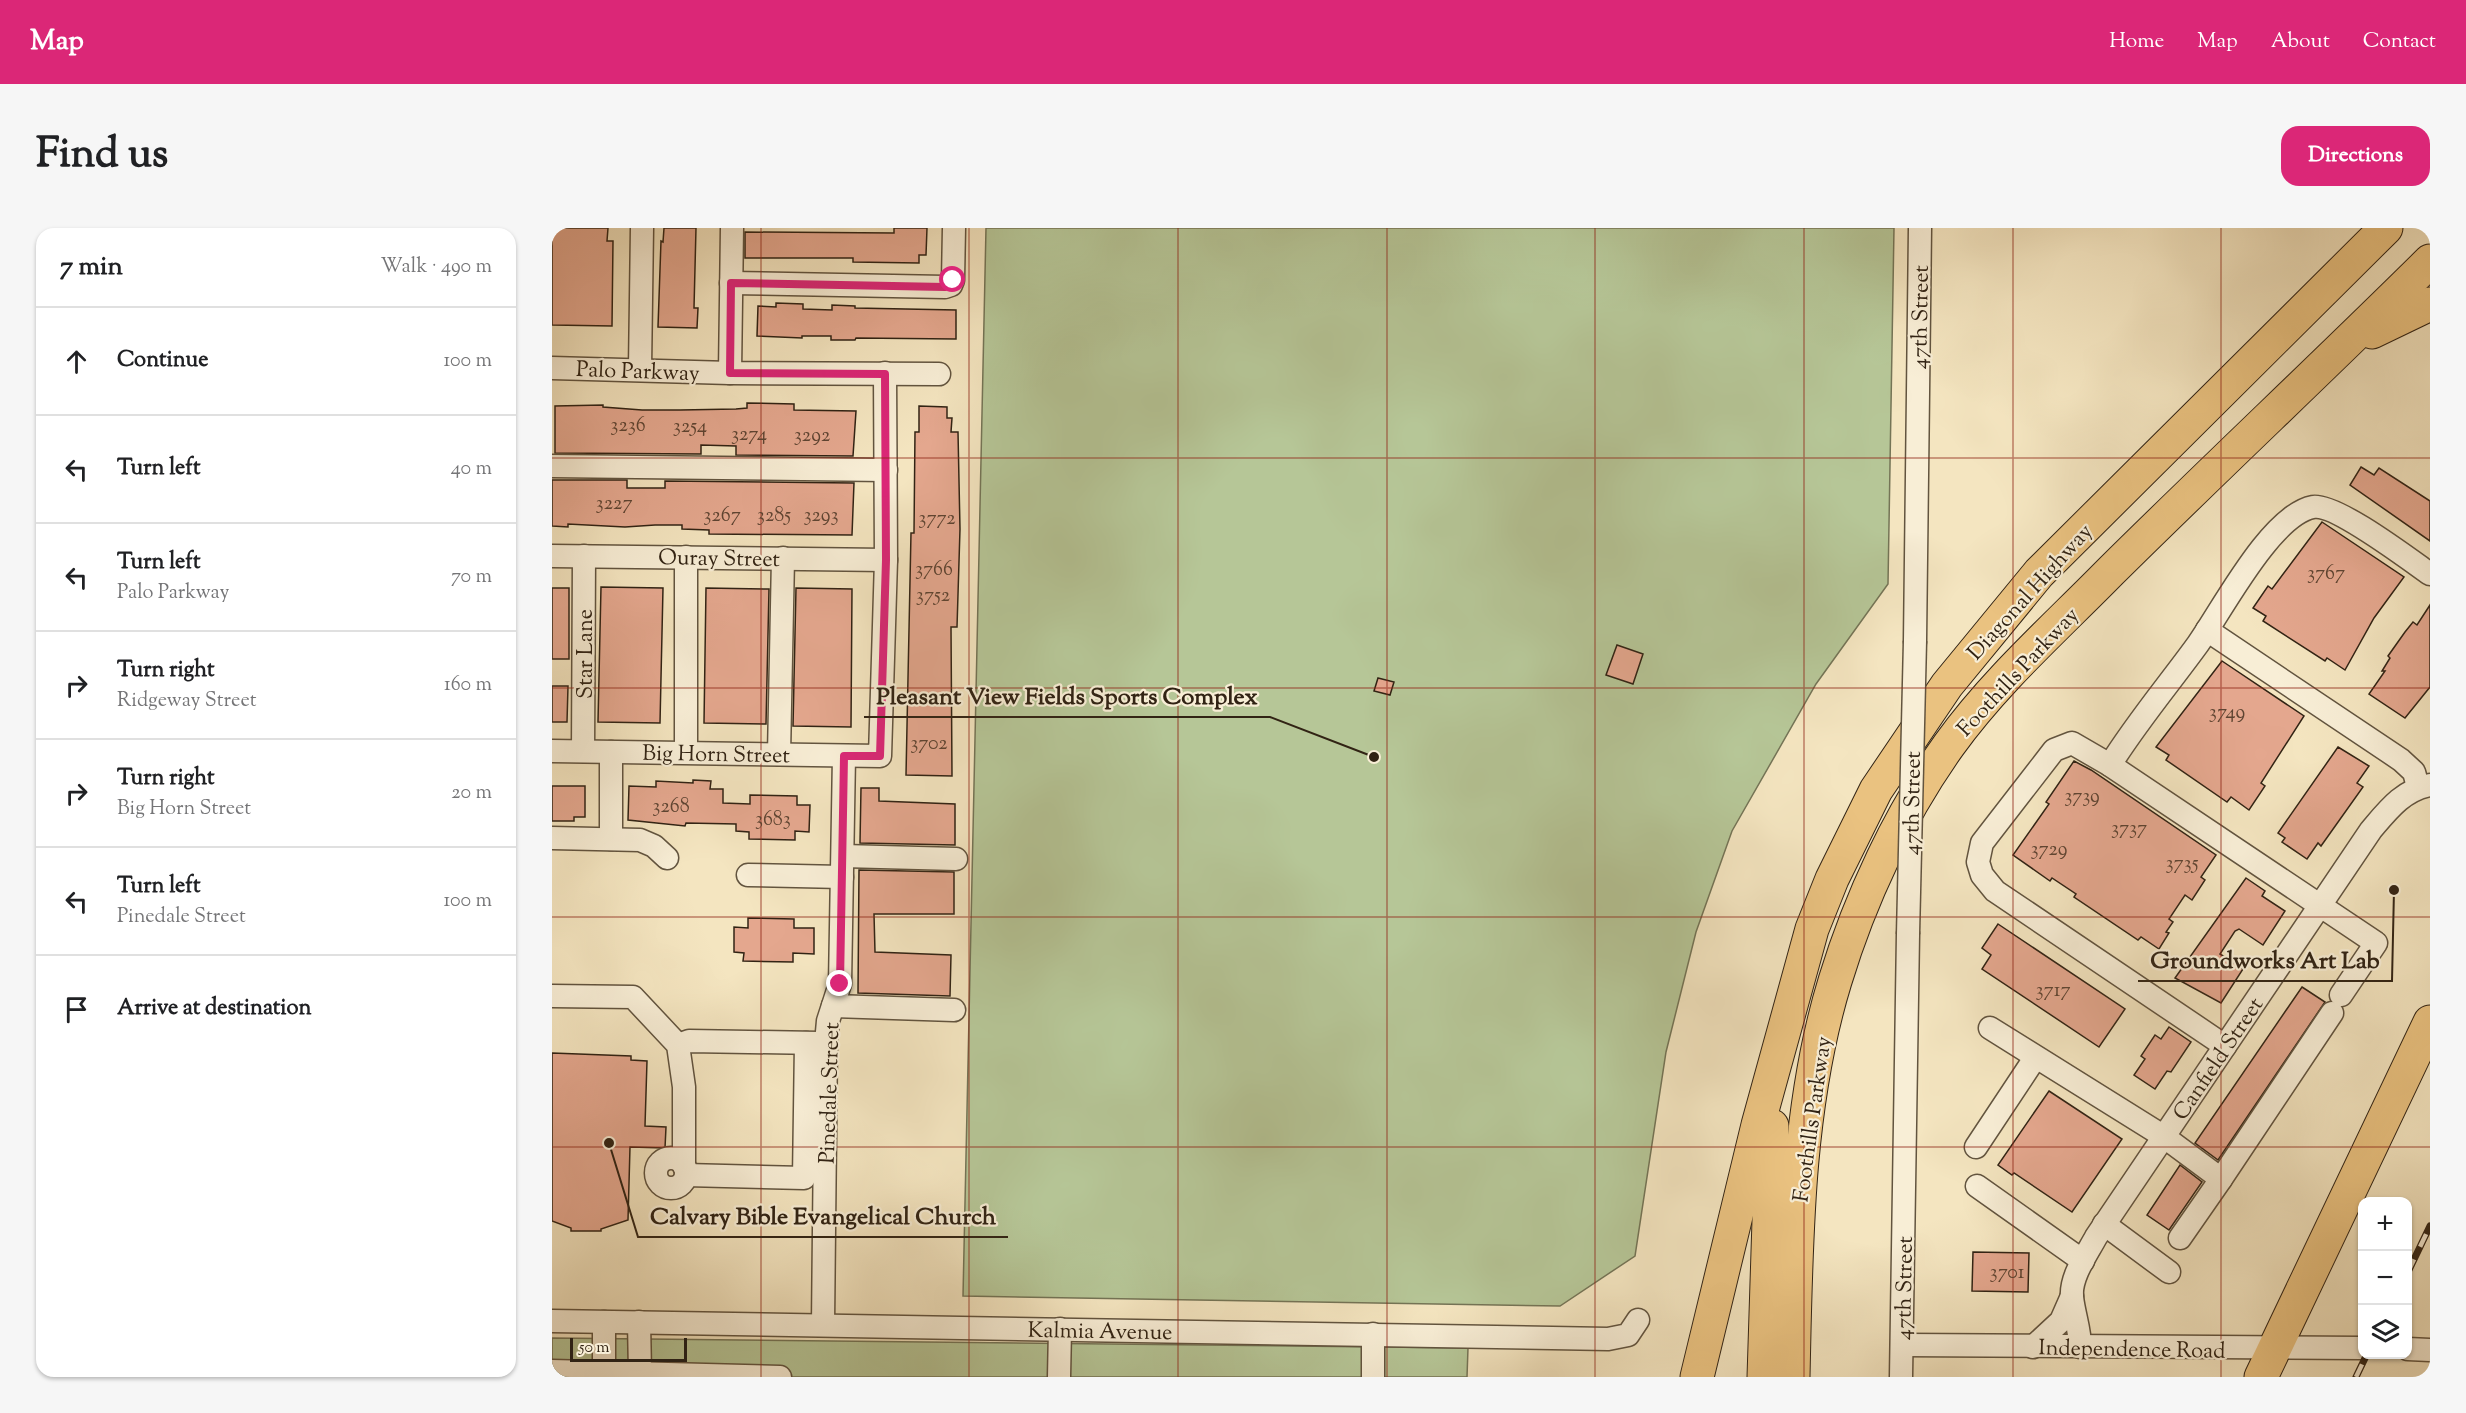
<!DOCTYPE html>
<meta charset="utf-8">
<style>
:root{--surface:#fff;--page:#f6f6f6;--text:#202124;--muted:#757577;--line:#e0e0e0;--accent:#db2777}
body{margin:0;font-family:"Sorts Mill Goudy",serif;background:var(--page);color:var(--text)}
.controls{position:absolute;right:18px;bottom:18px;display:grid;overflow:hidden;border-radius:12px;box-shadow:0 2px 4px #0004}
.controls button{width:54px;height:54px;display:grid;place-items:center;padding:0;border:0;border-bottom:2px solid var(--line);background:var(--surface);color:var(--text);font:30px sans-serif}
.scale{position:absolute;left:18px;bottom:15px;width:117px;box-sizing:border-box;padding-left:6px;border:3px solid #312314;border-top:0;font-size:16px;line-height:21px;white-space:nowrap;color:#312314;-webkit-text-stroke:4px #f8eed6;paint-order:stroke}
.stop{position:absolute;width:18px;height:18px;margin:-14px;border:4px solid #db2777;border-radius:50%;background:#fff}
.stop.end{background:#db2777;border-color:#fff;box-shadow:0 2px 6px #0008}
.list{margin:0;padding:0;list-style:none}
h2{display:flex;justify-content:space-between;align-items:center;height:78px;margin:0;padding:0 24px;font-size:26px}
h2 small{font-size:20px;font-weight:400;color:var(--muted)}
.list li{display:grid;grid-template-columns:39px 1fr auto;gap:18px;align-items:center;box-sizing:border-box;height:108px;padding:0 24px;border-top:2px solid var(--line)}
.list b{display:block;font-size:22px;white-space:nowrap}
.list p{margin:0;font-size:20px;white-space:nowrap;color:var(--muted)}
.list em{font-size:20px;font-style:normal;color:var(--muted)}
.icon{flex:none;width:33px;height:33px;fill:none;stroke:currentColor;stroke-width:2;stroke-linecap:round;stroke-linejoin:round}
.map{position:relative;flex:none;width:1878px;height:1149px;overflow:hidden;border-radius:18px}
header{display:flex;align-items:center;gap:36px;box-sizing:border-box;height:84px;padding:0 30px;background:var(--accent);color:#fff}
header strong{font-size:28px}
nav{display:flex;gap:33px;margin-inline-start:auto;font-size:21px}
.intro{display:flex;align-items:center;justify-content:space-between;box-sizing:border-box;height:144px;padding:0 36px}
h1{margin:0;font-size:42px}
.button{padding:15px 27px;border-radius:18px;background:var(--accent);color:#fff;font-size:21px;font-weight:700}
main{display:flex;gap:36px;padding:0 36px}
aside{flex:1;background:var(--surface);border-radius:18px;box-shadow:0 2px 4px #0004}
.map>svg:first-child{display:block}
.green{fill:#b6c697;stroke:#747456;stroke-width:1.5}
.building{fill:#e4a78e;stroke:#312314;stroke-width:1.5}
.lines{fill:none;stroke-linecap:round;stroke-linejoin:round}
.minor-casing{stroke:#62543f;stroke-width:25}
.highway-casing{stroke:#312314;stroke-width:35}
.minor{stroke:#f8eed6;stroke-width:22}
.highway{stroke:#eac280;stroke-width:33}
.rail-casing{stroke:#312314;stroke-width:7}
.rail{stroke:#f8eed6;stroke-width:4.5;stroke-dasharray:14;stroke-linecap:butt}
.minor-bridge-casing{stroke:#62543f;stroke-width:25;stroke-linecap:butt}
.minor-bridge{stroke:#f8eed6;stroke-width:22}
.route{stroke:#db2777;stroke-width:8}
.grid{fill:none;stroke:#8f2418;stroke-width:1.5;stroke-opacity:0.55}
.labels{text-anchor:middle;stroke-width:4.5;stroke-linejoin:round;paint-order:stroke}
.number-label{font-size:20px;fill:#5e4432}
.street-label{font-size:22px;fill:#312314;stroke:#f8eed6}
.leader{fill:none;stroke:#312314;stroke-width:2}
.callout-dot{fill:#312314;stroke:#f8eed6;stroke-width:2}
.callout-label{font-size:24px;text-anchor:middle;font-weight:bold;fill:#312314;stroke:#f8eed6;stroke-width:4.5;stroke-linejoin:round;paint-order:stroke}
</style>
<header>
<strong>Map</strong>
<nav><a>Home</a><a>Map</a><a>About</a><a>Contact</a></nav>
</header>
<div class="intro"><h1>Find us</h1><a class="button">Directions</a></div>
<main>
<aside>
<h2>7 min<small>Walk · 490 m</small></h2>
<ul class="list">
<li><svg class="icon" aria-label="ahead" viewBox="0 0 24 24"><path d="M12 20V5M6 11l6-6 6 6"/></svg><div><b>Continue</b></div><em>100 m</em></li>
<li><svg class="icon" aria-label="left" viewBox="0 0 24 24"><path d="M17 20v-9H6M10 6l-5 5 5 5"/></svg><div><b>Turn left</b></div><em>40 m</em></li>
<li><svg class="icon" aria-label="left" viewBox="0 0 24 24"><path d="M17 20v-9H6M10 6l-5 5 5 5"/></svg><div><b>Turn left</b><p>Palo Parkway</p></div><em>70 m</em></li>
<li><svg class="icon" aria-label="right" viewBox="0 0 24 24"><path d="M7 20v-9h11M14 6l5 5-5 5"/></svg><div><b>Turn right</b><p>Ridgeway Street</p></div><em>160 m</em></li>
<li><svg class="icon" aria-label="right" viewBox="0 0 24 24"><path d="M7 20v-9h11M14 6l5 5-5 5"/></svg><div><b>Turn right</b><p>Big Horn Street</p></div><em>20 m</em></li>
<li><svg class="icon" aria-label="left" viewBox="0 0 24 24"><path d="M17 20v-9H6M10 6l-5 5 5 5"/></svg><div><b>Turn left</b><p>Pinedale Street</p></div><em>100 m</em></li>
<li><svg class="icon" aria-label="arrive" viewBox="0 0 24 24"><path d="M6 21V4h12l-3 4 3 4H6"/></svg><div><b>Arrive at destination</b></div></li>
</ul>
</aside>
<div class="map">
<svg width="1878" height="1149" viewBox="0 0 1878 1149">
<rect width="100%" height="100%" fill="#f4e5c0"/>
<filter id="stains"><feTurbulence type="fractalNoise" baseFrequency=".00333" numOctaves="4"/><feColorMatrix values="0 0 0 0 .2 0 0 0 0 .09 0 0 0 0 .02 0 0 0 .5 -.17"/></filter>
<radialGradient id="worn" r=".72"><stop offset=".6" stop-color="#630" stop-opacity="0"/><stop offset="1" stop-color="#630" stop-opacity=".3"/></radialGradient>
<g class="green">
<polygon points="434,0 1342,0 1336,356 1264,456 1180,603 1144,704 1114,824 1083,1028 1008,1078 411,1068"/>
<polygon points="0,1110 916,1120 915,1149 0,1149"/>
</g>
<g class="building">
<polygon points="0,0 56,0 55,13 61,13 60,98 0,97"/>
<polygon points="112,0 144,0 142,80 146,80 145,100 106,99 109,13 111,14"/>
<polygon points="342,0 375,0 374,27 367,27 367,35 301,34 301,30 193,30 193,4 342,5"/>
<polygon points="224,75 251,76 251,81 280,82 280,77 303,78 303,80 404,82 404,111 304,110 303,112 279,112 279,108 250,108 250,110 205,108 206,78 224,79"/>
<polygon points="195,175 242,176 242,182 304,183 301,228 184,227 184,218 149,217 149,226 3,225 3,178 51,177 51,179 90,182 128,182 184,181 195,180"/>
<polygon points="367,178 395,179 395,190 400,190 399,204 406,204 408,301 405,399 399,399 400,548 354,547 359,305 362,305 363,204 367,204"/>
<polygon points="1809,239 1822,247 1827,240 1878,273 1878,313 1798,257"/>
<polygon points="0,252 75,252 75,260 113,260 113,253 302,255 300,307 157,306 157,302 130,301 130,297 103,297 73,299 16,296 16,299 0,298"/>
<polygon points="1770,294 1852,349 1822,390 1793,442 1775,430 1773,433 1711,393 1714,388 1701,380 1716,358 1720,361"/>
<polygon points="49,359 111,360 108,495 46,494"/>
<rect x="0" y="360" width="17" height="71"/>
<polygon points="154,360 217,361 214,496 152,495"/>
<polygon points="244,360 300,361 299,499 241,498"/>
<polygon points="1878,377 1878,459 1853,490 1817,466 1833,443 1830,443 1838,430 1836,428 1853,404 1861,394 1865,397"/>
<polygon points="1065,417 1091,426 1081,456 1054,447"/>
<polygon points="1670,433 1752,488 1709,555 1713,558 1697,582 1679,569 1675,574 1614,532 1617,527 1604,519"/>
<polygon points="826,450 842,454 838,467 822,463"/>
<polygon points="0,458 16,458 15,494 0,494"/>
<polygon points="1786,519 1817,538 1805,555 1811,559 1769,618 1766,615 1755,631 1730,614 1733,610 1726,605"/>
<polygon points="1522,533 1539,542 1664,627 1649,649 1653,652 1640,672 1633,667 1617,691 1621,694 1614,704 1617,705 1607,721 1589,709 1586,712 1522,669 1524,666 1500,650 1498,653 1461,627 1497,576 1494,574"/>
<polygon points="141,552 159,553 158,561 171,561 171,575 198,576 198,567 245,568 245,577 258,577 257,604 243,603 243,612 197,611 197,604 184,603 184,596 134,595 133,598 76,592 77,558 104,559 104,553 141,555"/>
<polygon points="0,558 33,558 33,589 22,589 22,593 0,593"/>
<polygon points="309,560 327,560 327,573 403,576 403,617 308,615"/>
<polygon points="307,642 402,644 402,686 322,686 323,724 399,727 398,768 306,765"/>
<polygon points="1694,650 1713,663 1710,668 1733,683 1711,717 1687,701 1683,703 1668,726 1691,741 1669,775 1623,750"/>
<polygon points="196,690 242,691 242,700 262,700 262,726 241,725 241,734 191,733 192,725 182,724 182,699 196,700"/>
<polygon points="1446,696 1573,781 1547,819 1430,741 1439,727 1430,720"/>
<polygon points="1750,759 1773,774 1666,932 1643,915"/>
<polygon points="1617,799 1639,814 1619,844 1615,843 1603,861 1582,847 1593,831 1589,828 1603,807 1609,811"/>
<polygon points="0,825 79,828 79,832 95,833 93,898 114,899 113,920 78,919 76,992 49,1001 49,1003 19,1003 19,1000 0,993"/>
<polygon points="1497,863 1570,911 1520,984 1462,945 1460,947 1446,937"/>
<polygon points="1628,937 1650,954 1617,1002 1595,987"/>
<polygon points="1421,1024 1477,1025 1476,1064 1420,1063"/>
</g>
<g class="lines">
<defs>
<g id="minor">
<polyline points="179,55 393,59 399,57 401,52 402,0"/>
<polyline points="0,140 178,145 387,146"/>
<polyline points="88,141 90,0"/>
<polyline points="178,145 180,0"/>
<polyline points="0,238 334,242"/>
<polyline points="0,328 334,332"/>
<polyline points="134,329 134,524"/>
<polyline points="1655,402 1849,532 1862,544 1866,559"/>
<polyline points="1363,413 1368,0"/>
<polyline points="0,523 328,528 334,332 333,145"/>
<polyline points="31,523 32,328"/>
<polyline points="227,526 231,330"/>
<polyline points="1558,537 1520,515 1502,522 1430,615 1426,634 1430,647 1443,663 1673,818"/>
<polyline points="0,610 88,612 102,618 115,630"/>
<polyline points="59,611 59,524"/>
<polyline points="291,628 404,631"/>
<polyline points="196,647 290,649"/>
<path d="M1789,767L1824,715L1558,537C1584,495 1617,456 1646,416C1670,382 1719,287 1761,279C1783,275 1858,332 1878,346"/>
<polyline points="0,768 81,769 126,817 132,859 132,938"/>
<polyline points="281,778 402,782"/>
<polyline points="1438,800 1611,908 1669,951 1628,1010"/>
<polyline points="126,817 137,813 267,815"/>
<polyline points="1424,919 1483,830"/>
<circle cx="119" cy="945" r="15"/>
<polyline points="134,947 252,950 254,815"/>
<polyline points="1669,951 1780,785"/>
<polyline points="1425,958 1531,1033"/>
<polyline points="1552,996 1617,1044"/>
<polyline points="0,1093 1056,1111 1076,1107 1086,1092"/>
<polyline points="87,1094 88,1145"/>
<polyline points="271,1096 274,815 276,793 288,756 292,528"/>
<polyline points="1350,1117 1810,1120"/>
<polyline points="1481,1119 1509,1093 1520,1068"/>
<path d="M1528,1119C1528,1101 1522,1087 1520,1069C1518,1049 1535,1026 1544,1009L1819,602C1836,582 1851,562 1878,557"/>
<polyline points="1856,1121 1878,1122"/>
<polyline points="0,1143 228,1149"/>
<polyline points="52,1144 52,1094"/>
<polyline points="507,1149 508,1101"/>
<polyline points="821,1149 821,1106"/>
<polyline points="1349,1149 1356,706"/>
</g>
<g id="highway">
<polyline points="1820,104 1878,76"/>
<polyline points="1145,1149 1206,897 1260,701 1280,651 1324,562 1395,457 1487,345 1834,0"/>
<polyline points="1212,1149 1220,898"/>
<path d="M1241,1149C1244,1018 1244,880 1283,753C1308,671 1347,587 1397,517C1443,453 1503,400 1558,344C1664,239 1772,138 1878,33"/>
<polyline points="1709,1149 1878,794"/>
</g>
</defs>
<use href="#minor" class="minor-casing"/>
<use href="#highway" class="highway-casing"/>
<use href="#minor" class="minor"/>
<use href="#highway" class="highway"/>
<defs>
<g id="rail">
<polyline points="1856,1044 1878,998"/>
<polyline points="1804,1149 1815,1126"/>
</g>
</defs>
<use href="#rail" class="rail-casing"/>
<use href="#rail" class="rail"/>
<defs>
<polyline id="minor-bridge" points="1356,706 1363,413"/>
</defs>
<use href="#minor-bridge" class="minor-bridge-casing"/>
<use href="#minor-bridge" class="minor-bridge"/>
</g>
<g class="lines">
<polyline class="route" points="288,756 292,528 328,528 334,332 333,146 178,145 179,55 393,59 399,57 401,52"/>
</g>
<path class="grid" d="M209,0V1149M417,0V1149M626,0V1149M835,0V1149M1043,0V1149M1252,0V1149M1461,0V1149M1669,0V1149M0,230H1878M0,460H1878M0,689H1878M0,919H1878"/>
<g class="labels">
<g class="number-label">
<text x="76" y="203">3236</text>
<text x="138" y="204">3254</text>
<text x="197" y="212">3274</text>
<text x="260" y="213">3292</text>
<text x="62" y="281">3227</text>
<text x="170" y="293">3267</text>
<text x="222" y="293">3285</text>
<text x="269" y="293">3293</text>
<text x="385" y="296">3772</text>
<text x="382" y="347">3766</text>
<text x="1774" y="351">3767</text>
<text x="381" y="373">3752</text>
<text x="1675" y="490">3749</text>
<text x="377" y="521">3702</text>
<text x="1530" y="574">3739</text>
<text x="119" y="584">3268</text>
<text x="221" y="597">3683</text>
<text x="1577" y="606">3737</text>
<text x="1497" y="627">3729</text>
<text x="1630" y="641">3735</text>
<text x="1501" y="768">3717</text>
<text x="1455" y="1050">3701</text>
</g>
<g class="street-label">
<text transform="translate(1367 89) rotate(-89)" y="8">47th Street</text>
<text transform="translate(86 142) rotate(2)" y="8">Palo Parkway</text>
<text transform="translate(167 329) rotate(1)" y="8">Ouray Street</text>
<text transform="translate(1477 363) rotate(-48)" y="8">Diagonal Highway</text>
<text transform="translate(32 426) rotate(-90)" y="8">Star Lane</text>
<text transform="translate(1465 443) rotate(-47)" y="8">Foothills Parkway</text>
<text transform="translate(164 525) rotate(1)" y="8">Big Horn Street</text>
<text transform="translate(1359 575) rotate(-89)" y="8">47th Street</text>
<text transform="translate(1665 830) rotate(-56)" y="8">Canfield Street</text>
<text transform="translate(276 865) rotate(-88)" y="8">Pinedale Street</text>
<text transform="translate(1259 891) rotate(-82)" y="8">Foothills Parkway</text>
<text transform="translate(1351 1060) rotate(-89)" y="8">47th Street</text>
<text transform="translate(548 1102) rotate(1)" y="8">Kalmia Avenue</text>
<text transform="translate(1580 1120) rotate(1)" y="8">Independence Road</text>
</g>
</g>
<path class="leader" d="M822 529L718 489H312M1842 662L1840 753H1586M57 915L86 1009H456"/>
<g class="callout-dot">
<circle cx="822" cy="529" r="6"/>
<circle cx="1842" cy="662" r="6"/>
<circle cx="57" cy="915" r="6"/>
</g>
<g class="callout-label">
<text x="515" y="476">Pleasant View Fields Sports Complex</text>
<text x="1713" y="740">Groundworks Art Lab</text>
<text x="271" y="996">Calvary Bible Evangelical Church</text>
</g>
<rect width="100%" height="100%" filter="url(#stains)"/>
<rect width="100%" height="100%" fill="url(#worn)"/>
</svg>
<div class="controls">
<button>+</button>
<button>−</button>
<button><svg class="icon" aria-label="layers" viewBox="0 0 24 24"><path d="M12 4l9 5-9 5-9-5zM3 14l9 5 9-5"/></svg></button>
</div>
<div class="scale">50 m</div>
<div class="stop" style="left:401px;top:52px"></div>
<div class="stop end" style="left:288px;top:756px"></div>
</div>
</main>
